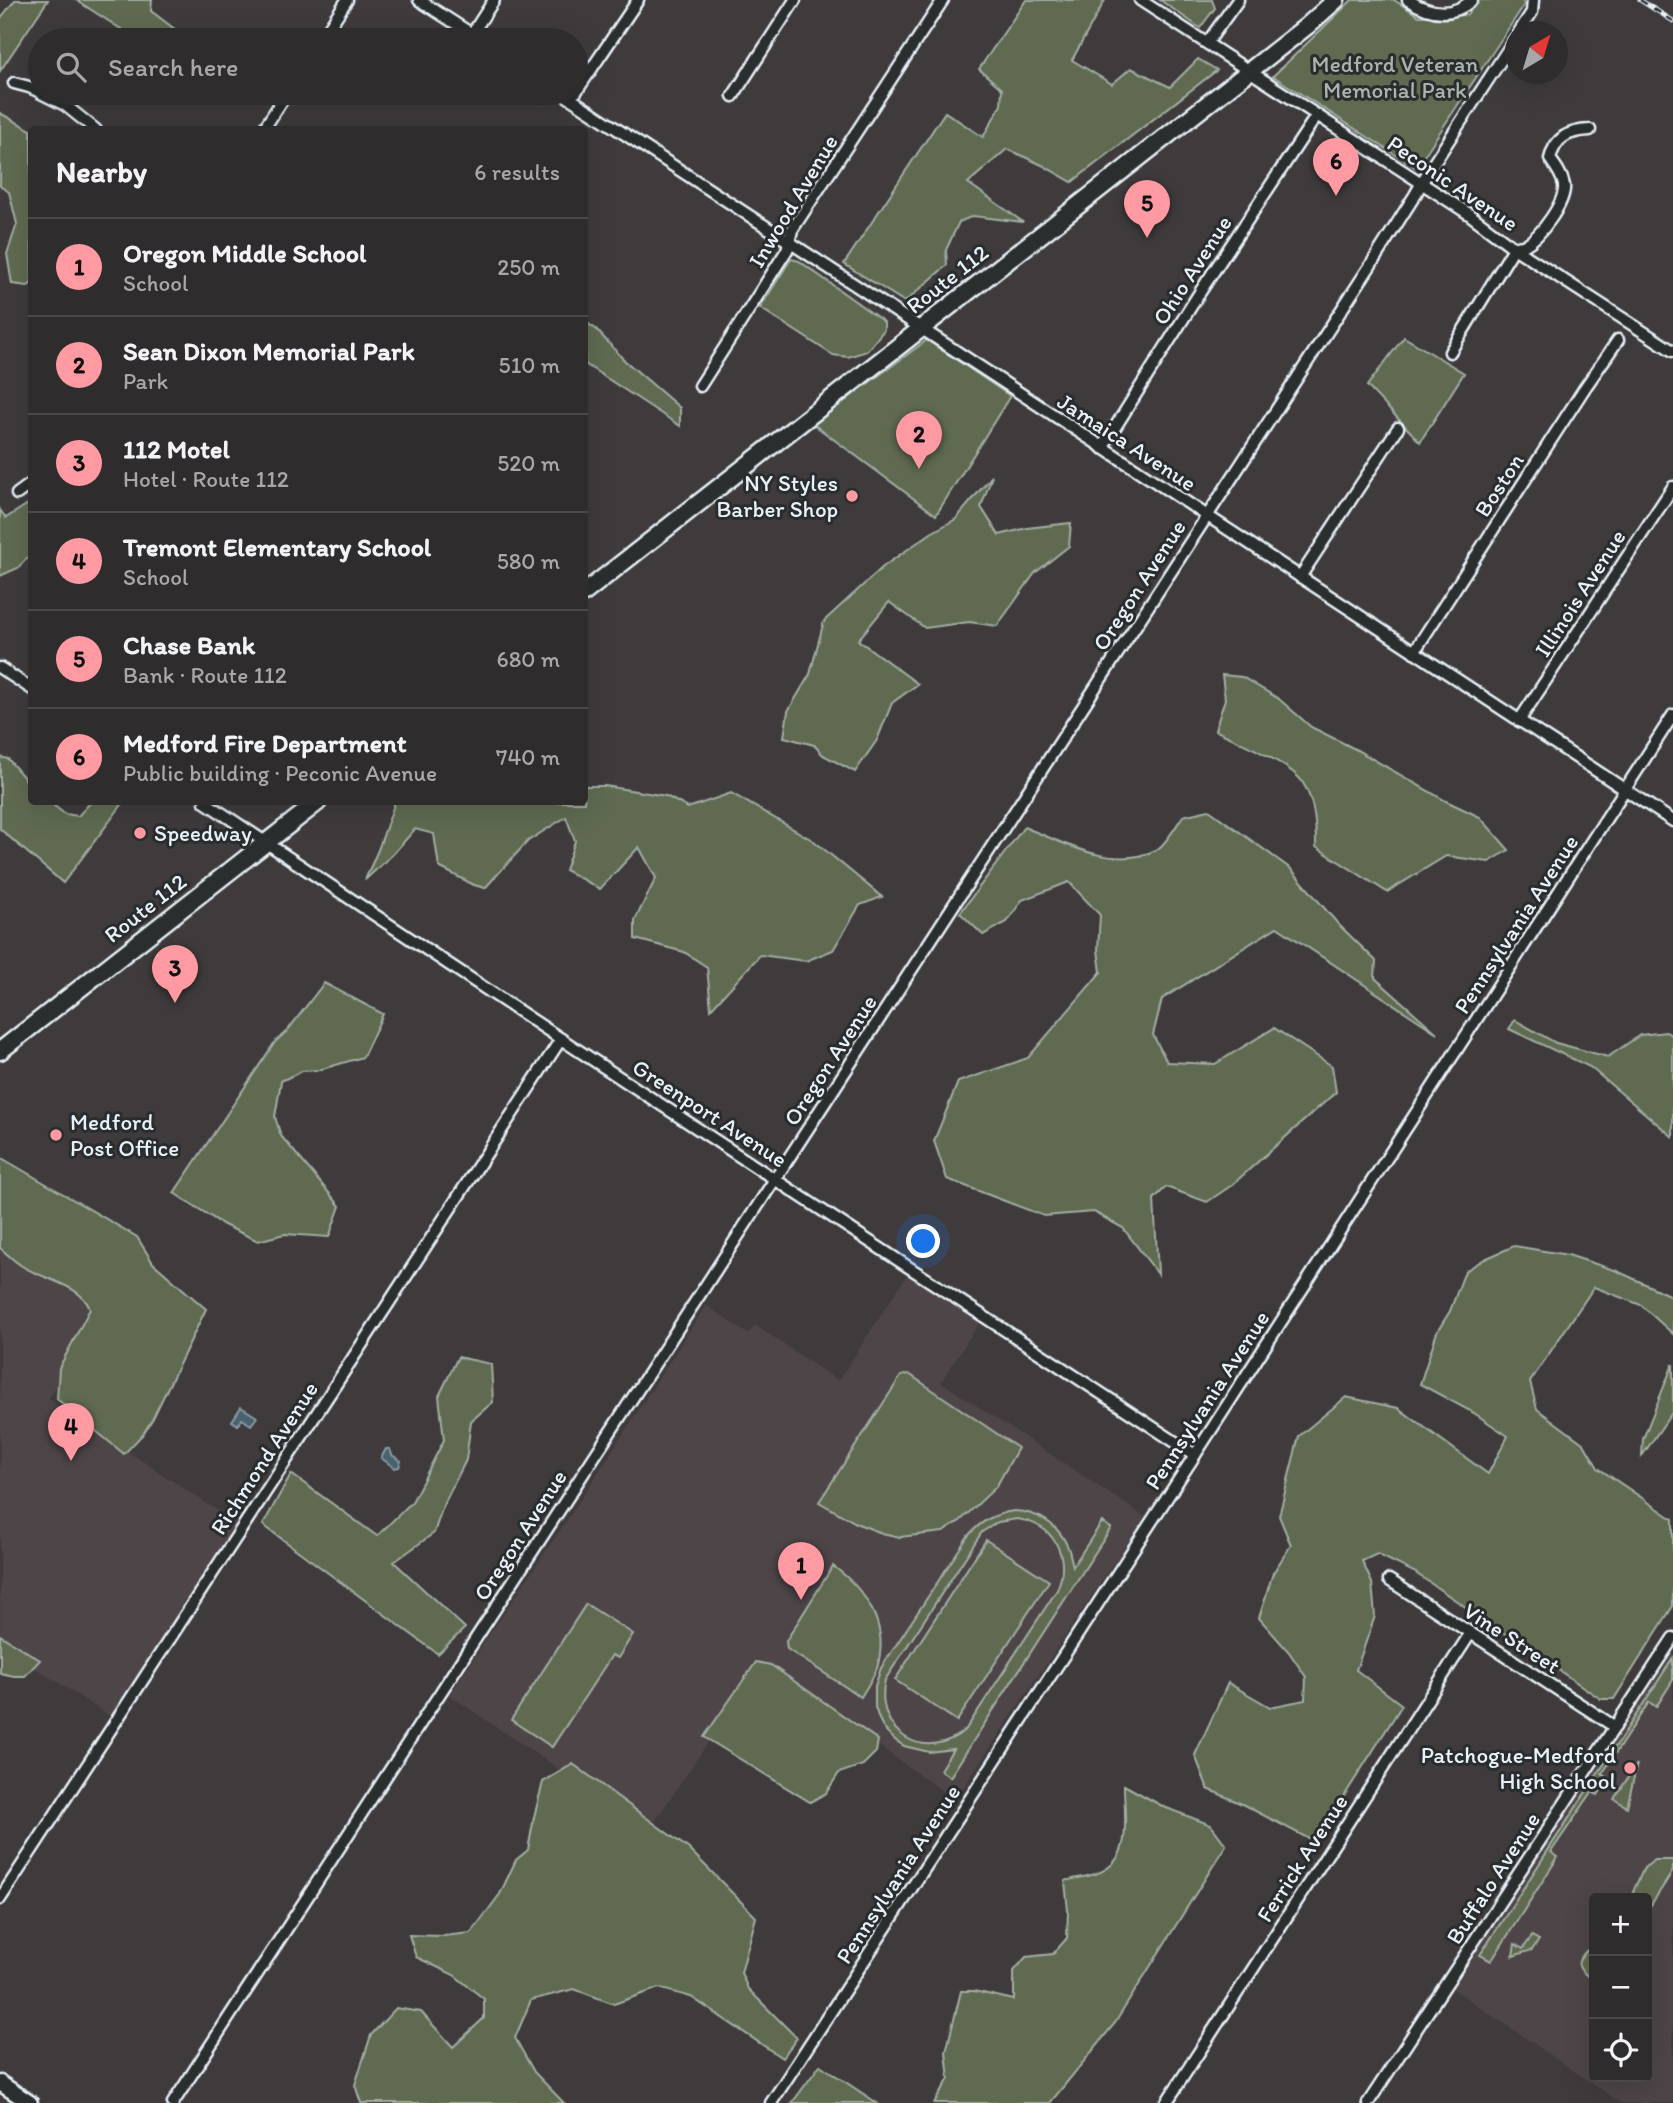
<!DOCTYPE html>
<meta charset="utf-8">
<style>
:root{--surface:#2f2c2d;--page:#3b3839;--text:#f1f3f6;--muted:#a7a7aa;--line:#4a4849;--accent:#ff9aa2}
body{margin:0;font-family:Itim,sans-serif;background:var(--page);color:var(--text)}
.controls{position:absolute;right:21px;bottom:21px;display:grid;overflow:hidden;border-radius:7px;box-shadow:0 7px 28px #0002}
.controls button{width:63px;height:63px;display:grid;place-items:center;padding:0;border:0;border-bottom:2px solid var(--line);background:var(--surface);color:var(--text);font:35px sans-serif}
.compass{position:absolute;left:1505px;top:21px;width:63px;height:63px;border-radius:50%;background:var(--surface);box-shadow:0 7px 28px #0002;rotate:38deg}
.you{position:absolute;left:924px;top:1242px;width:24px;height:24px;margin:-18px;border:5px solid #fff;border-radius:50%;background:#1a73e8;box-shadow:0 0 0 10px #1a73e833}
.badge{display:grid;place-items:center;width:46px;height:46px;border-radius:50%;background:var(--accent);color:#111;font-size:23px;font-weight:700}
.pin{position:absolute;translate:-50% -58px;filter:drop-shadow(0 2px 4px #0008)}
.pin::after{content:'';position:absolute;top:37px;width:24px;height:21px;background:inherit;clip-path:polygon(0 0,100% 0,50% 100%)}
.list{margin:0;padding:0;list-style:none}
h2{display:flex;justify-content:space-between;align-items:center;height:91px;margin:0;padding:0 28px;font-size:30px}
h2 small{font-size:23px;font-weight:400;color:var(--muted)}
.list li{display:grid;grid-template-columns:46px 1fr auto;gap:21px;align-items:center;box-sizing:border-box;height:98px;padding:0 28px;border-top:2px solid var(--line)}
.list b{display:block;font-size:26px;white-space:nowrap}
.list p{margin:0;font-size:23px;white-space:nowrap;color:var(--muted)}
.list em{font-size:23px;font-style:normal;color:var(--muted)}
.icon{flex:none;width:38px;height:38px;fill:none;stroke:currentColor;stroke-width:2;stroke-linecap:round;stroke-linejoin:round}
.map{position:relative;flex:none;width:1673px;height:2103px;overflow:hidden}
.search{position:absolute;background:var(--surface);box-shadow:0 7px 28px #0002;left:28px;top:28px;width:560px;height:77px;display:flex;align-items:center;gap:18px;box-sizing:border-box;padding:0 24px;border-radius:38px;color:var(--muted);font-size:26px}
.panel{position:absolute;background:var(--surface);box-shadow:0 7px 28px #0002;left:28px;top:126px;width:560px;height:679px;border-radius:7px}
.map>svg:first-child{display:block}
.built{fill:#4e4546;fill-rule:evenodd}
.green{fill:#5e6a51;stroke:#a3aea4;stroke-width:2;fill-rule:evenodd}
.water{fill:#48626d;stroke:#889ba5;stroke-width:2}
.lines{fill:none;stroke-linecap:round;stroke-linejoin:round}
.street-casing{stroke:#e8f1f8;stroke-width:15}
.secondary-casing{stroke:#e8f1f8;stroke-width:19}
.primary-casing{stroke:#e8f1f8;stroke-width:21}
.street{stroke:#2a2d2e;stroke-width:10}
.secondary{stroke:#2a2d2e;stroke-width:14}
.primary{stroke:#2a2d2e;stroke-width:16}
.rail-casing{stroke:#e8f1f8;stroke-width:5}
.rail{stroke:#2a2d2e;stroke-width:2.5;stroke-dasharray:8;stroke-linecap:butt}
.poi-dot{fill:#ff9aa2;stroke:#2a2d2e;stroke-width:2.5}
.labels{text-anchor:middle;stroke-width:6;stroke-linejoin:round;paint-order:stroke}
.park-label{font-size:23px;fill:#aab4ad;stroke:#2a2d2e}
.street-label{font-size:23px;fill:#e8f1f8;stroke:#2a2d2e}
.poi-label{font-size:23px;fill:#e8f1f8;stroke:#2a2d2e;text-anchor:end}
</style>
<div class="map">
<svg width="1673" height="2103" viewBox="0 0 1673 2103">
<rect width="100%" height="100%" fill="#3f3b3c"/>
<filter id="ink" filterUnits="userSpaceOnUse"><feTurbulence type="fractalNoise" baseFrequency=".0143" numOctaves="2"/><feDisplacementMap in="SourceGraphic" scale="14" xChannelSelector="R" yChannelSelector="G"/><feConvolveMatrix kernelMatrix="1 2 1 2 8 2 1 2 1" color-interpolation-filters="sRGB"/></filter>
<g filter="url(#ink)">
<g class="built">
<polygon points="0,1229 112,1302 48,1399 238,1524 111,1717 0,1645"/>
<polygon points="909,1272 981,1320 941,1382 1145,1517 955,1800 762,1663 649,1830 449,1695 583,1496 706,1305 748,1334 755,1325 838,1381"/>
<path d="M1673,1637V2103H1621L1446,1984ZM1594,1898H1647V2077H1594Z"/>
</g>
<g class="green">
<polygon points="15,0 48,0 0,71 0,19"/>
<polygon points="76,0 152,0 151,11 180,33 184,40 138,40"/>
<polygon points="1026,0 1105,0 1072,60 1112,84 1131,68 1170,87 1198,59 1217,70 1072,182 1042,165 1007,149 968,183 1023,222 973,216 959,222 946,250 947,265 905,302 844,264 945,112 983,137 1001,105 1002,89 979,69"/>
<polygon points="1160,0 1212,0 1215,8 1200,28"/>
<polygon points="1352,0 1394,0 1419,16 1467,15 1479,0 1523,0 1524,5 1416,168 1273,76"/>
<polygon points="0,113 31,130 32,283 28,286 12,284 7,254 17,224 9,192 0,186"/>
<polygon points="791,259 799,261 884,322 884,330 867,351 848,357 833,355 760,308"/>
<polygon points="584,321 596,329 624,360 680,408 680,426 585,364"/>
<polygon points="1404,337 1464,373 1420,442 1367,386"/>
<polygon points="927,340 1010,396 936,515 813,424"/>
<polygon points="992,476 981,507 999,535 1027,528 1071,523 1069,546 1035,573 997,626 969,622 925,628 889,602 858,640 918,684 892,703 877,740 855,772 823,755 814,745 784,737 788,711 810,674 824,621 884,566 931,533 956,519"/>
<polygon points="31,502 31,554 18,568 0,576 0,510 6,518"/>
<path d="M1222,675L1242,677L1279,699L1311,727L1355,749L1446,801L1480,817L1509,850L1489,862L1446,856L1387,892L1316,847C1316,826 1315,802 1303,783C1292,764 1237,741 1215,730L1225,699Z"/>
<polygon points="0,757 8,759 31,786 32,802 49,802 65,814 78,816 91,802 124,802 63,883 0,829"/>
<polygon points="585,786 605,786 666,796 688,808 731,793 814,841 882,897 860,905 833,950 806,961 760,955 711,1009 707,967 684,952 635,939 635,920 656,878 639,847 600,889 565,870 575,841 566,817 528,841 485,888 474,885 439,867 434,834 415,829 393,854 365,880 378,850 395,802 584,802"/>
<path d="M1209,810L1291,869L1338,924L1376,961L1375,978L1437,1033L1277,927L1162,999L1153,1035L1167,1062L1215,1064L1274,1028L1332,1066L1336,1092L1232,1185L1207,1202L1166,1187L1154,1199L1158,1274L1123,1228L1094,1212L1044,1216L947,1179L934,1141L958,1082L1028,1058L1101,972L1098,950L1100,915L1069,882L1022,900L1007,922L983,935L960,913L1024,827C1064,843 1113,871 1156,850C1165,846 1177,824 1183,816Z"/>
<polygon points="324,983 383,1014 363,1057 319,1070 302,1071 281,1081 275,1117 281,1136 340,1206 329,1237 284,1234 258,1241 224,1225 174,1193 275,1042 288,1030"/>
<polygon points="1515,1020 1556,1043 1608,1057 1640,1035 1666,1032 1673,1036 1673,1137 1590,1067 1509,1029"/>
<path d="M0,1157L137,1237L153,1263L206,1309L153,1418L143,1434L124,1454L57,1399L59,1368L90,1309C81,1284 41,1279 22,1266C14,1261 7,1254 0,1248Z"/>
<polygon points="1514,1246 1568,1255 1617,1271 1673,1297 1673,1334 1641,1305 1594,1287 1530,1382 1537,1409 1584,1444 1598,1468 1673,1519 1673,1606 1614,1699 1601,1699 1414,1572 1377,1554 1362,1561 1372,1583 1375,1616 1356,1670 1402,1705 1315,1842 1242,1804 1208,1789 1195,1755 1228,1683 1270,1707 1305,1700 1306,1677 1289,1652 1259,1618 1273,1573 1291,1545 1279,1516 1299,1436 1346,1397 1398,1408 1488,1474 1508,1436 1474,1413 1420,1384 1437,1332 1450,1311 1465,1271 1485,1259"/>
<polygon points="458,1357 491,1364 493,1402 471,1421 466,1460 443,1506 434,1533 394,1562 465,1628 438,1654 263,1525 291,1474 377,1536 412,1502 444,1440 439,1396"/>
<polygon points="1673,1364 1673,1411 1642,1456 1643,1439"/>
<polygon points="909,1374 1018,1448 996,1487 960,1521 943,1532 900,1537 882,1533 858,1524 819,1502 901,1376"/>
<path d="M1014,1511C1037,1512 1057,1523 1067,1545C1070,1551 1071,1560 1073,1566L1102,1522L1111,1528L950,1777L940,1770L953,1749L929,1752L904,1746L895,1740L884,1729L879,1719L875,1707V1686L881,1668L968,1536C981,1521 994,1514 1014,1511ZM1017,1519C1054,1524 1071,1556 1057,1590L966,1729C925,1765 873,1732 885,1680L982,1532L998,1522Z"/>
<polygon points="986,1540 1049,1581 957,1721 895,1680"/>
<path d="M833,1566C866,1590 890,1626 877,1668C873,1678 866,1688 861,1697L787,1649L786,1641Z"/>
<polygon points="586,1604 633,1634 618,1658 612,1655 552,1747 511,1720"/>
<polygon points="0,1635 40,1660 25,1676 14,1676 0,1673"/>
<polygon points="1673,1658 1673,1680 1656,1707 1649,1702 1602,1774 1608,1779 1598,1795 1592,1792 1551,1852 1558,1857 1494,1957 1491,1961 1480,1955"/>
<polygon points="756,1662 771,1665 878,1740 876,1752 863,1765 839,1773 826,1793 810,1802 704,1737"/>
<polygon points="573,1764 689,1849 756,1917 741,1973 748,1989 797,2038 782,2058 691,1997 659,1988 614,2004 574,1989 531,2000 515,2038 534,2072 564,2103 361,2103 355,2085 371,2035 396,2008 421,2012 453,2047 484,2018 484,1999 454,1975 416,1957 409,1935 443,1936 471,1933 500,1894 516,1860 528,1850 534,1817 543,1782"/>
<polygon points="1637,1764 1627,1807 1614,1799"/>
<path d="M1124,1785L1164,1807L1211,1825L1226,1845L1115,2023L1050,2103H934L949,2079L946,2052L961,1991H974L1014,2000V1971L1026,1957L1053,1954L1067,1938L1068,1911L1065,1881C1076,1878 1087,1877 1098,1873C1134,1860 1124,1816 1124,1785Z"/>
<polygon points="1655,1860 1673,1860 1673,1871 1647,1911 1647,1898 1630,1898 1644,1868"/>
<polygon points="1532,1936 1539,1940 1532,1950 1513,1956 1515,1944 1523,1949"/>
<path d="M1594,1944V1980C1570,1966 1577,1959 1594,1944Z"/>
<polygon points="820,2065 877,2103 792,2103"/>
</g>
<g class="water">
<polygon points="241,1407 257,1417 251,1425 242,1419 238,1425 232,1421"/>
<polygon points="386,1449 390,1449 392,1455 401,1461 399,1467 395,1468 381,1458"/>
</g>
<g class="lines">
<defs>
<g id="street">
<polyline points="419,0 481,40"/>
<polyline points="1140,0 1469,214 1514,248 1673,351"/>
<path d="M1408,0C1430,14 1452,18 1472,0"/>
<polyline points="1519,32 1532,12 1533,0"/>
<polyline points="472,34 494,0"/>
<polyline points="321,40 347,0"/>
<polyline points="1207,43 1238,0"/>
<polyline points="14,83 29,87 40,92"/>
<polyline points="576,92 638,0"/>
<polyline points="41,93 65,105 96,130"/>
<polyline points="562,93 1673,821"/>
<polyline points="733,96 795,0"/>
<polyline points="263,130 287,93"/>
<path d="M1450,352L1514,248C1515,247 1524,246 1525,245C1540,237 1566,202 1564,185C1562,175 1556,167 1550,159C1555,137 1569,131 1590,130"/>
<polyline points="700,386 787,250 792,230 943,0"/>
<polyline points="1102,448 1202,289 1317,115"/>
<polyline points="17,494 32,483"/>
<polyline points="1300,577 1398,428"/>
<polyline points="1414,652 1584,389 1618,340"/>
<polyline points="0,668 32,689"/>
<polyline points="1519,721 1673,487"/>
<polyline points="205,802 561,1039 1195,1455"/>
<polyline points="1389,1580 1615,1727"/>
<polyline points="0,1899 561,1039"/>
<polyline points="173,2103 1372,263 1415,195 1428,172 1516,37"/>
<polyline points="771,2103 1195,1455 1673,715"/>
<polyline points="1166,2103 1470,1634"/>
<polyline points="1368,2103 1673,1638"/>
</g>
<polyline id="secondary" points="0,2083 30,2103"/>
<g id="primary">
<polyline points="584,593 1307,26 1336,0"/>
<polyline points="0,1051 318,802"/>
</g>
</defs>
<use href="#street" class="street-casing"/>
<use href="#secondary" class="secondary-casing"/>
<use href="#primary" class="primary-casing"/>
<use href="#street" class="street"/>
<use href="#secondary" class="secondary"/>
<use href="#primary" class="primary"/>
<defs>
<polyline id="rail" points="1640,0 1673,21"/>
</defs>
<use href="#rail" class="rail-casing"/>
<use href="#rail" class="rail"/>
</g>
</g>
<g class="poi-dot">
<circle cx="852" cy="496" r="7"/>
<circle cx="140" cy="833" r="7"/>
<circle cx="56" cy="1135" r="7"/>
<circle cx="1630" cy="1768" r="7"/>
</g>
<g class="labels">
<g class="park-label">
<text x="1395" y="72">Medford Veteran<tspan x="1395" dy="26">Memorial Park</tspan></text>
</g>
<g class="street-label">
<text transform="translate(1453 183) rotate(34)" y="8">Peconic Avenue</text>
<text transform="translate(793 201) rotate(-59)" y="8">Inwood Avenue</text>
<text transform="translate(1192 270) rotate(-57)" y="8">Ohio Avenue</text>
<text transform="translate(947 279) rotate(-38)" y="8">Route 112</text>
<text transform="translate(1127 442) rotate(33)" y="8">Jamaica Avenue</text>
<text transform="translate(1499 485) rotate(-57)" y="8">Boston</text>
<text transform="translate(1139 585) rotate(-57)" y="8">Oregon Avenue</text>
<text transform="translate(1580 593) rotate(-57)" y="8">Illinois Avenue</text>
<text transform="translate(145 908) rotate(-38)" y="8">Route 112</text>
<text transform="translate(1516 924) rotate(-57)" y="8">Pennsylvania Avenue</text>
<text transform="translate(830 1060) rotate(-57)" y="8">Oregon Avenue</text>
<text transform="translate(710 1113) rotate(33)" y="8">Greenport Avenue</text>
<text transform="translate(1207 1400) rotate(-57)" y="8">Pennsylvania Avenue</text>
<text transform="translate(264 1458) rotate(-57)" y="8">Richmond Avenue</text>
<text transform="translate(520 1535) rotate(-57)" y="8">Oregon Avenue</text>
<text transform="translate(1512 1638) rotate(33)" y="8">Vine Street</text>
<text transform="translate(1302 1858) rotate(-57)" y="8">Ferrick Avenue</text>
<text transform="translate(898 1874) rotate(-57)" y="8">Pennsylvania Avenue</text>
<text transform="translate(1493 1878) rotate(-57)" y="8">Buffalo Avenue</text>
</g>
<g class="poi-label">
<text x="838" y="491">NY Styles<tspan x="838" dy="26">Barber Shop</tspan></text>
<text x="154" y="841" text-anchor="start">Speedway</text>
<text x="70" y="1130" text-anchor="start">Medford<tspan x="70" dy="26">Post Office</tspan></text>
<text x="1616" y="1763">Patchogue-Medford<tspan x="1616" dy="26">High School</tspan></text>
</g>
</g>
</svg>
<div class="controls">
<button>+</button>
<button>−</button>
<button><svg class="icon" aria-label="locate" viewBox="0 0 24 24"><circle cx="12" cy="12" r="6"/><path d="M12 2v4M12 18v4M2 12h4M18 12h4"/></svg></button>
</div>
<svg class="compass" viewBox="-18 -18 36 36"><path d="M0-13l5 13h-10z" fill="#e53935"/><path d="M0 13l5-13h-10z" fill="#a7a7aa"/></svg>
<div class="you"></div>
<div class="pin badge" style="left:801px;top:1600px">1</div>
<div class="pin badge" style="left:919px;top:469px">2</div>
<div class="pin badge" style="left:175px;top:1003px">3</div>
<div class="pin badge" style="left:71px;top:1461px">4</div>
<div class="pin badge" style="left:1147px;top:238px">5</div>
<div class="pin badge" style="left:1336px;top:196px">6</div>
<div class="search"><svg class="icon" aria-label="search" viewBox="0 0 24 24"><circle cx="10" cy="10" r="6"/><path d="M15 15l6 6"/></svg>Search here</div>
<section class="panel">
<h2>Nearby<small>6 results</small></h2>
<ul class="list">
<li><span class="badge">1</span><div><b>Oregon Middle School</b><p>School</p></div><em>250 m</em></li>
<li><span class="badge">2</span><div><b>Sean Dixon Memorial Park</b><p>Park</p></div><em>510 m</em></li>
<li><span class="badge">3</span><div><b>112 Motel</b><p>Hotel · Route 112</p></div><em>520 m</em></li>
<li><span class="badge">4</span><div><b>Tremont Elementary School</b><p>School</p></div><em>580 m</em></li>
<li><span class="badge">5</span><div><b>Chase Bank</b><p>Bank · Route 112</p></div><em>680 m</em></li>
<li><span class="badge">6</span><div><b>Medford Fire Department</b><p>Public building · Peconic Avenue</p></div><em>740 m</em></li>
</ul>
</section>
</div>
